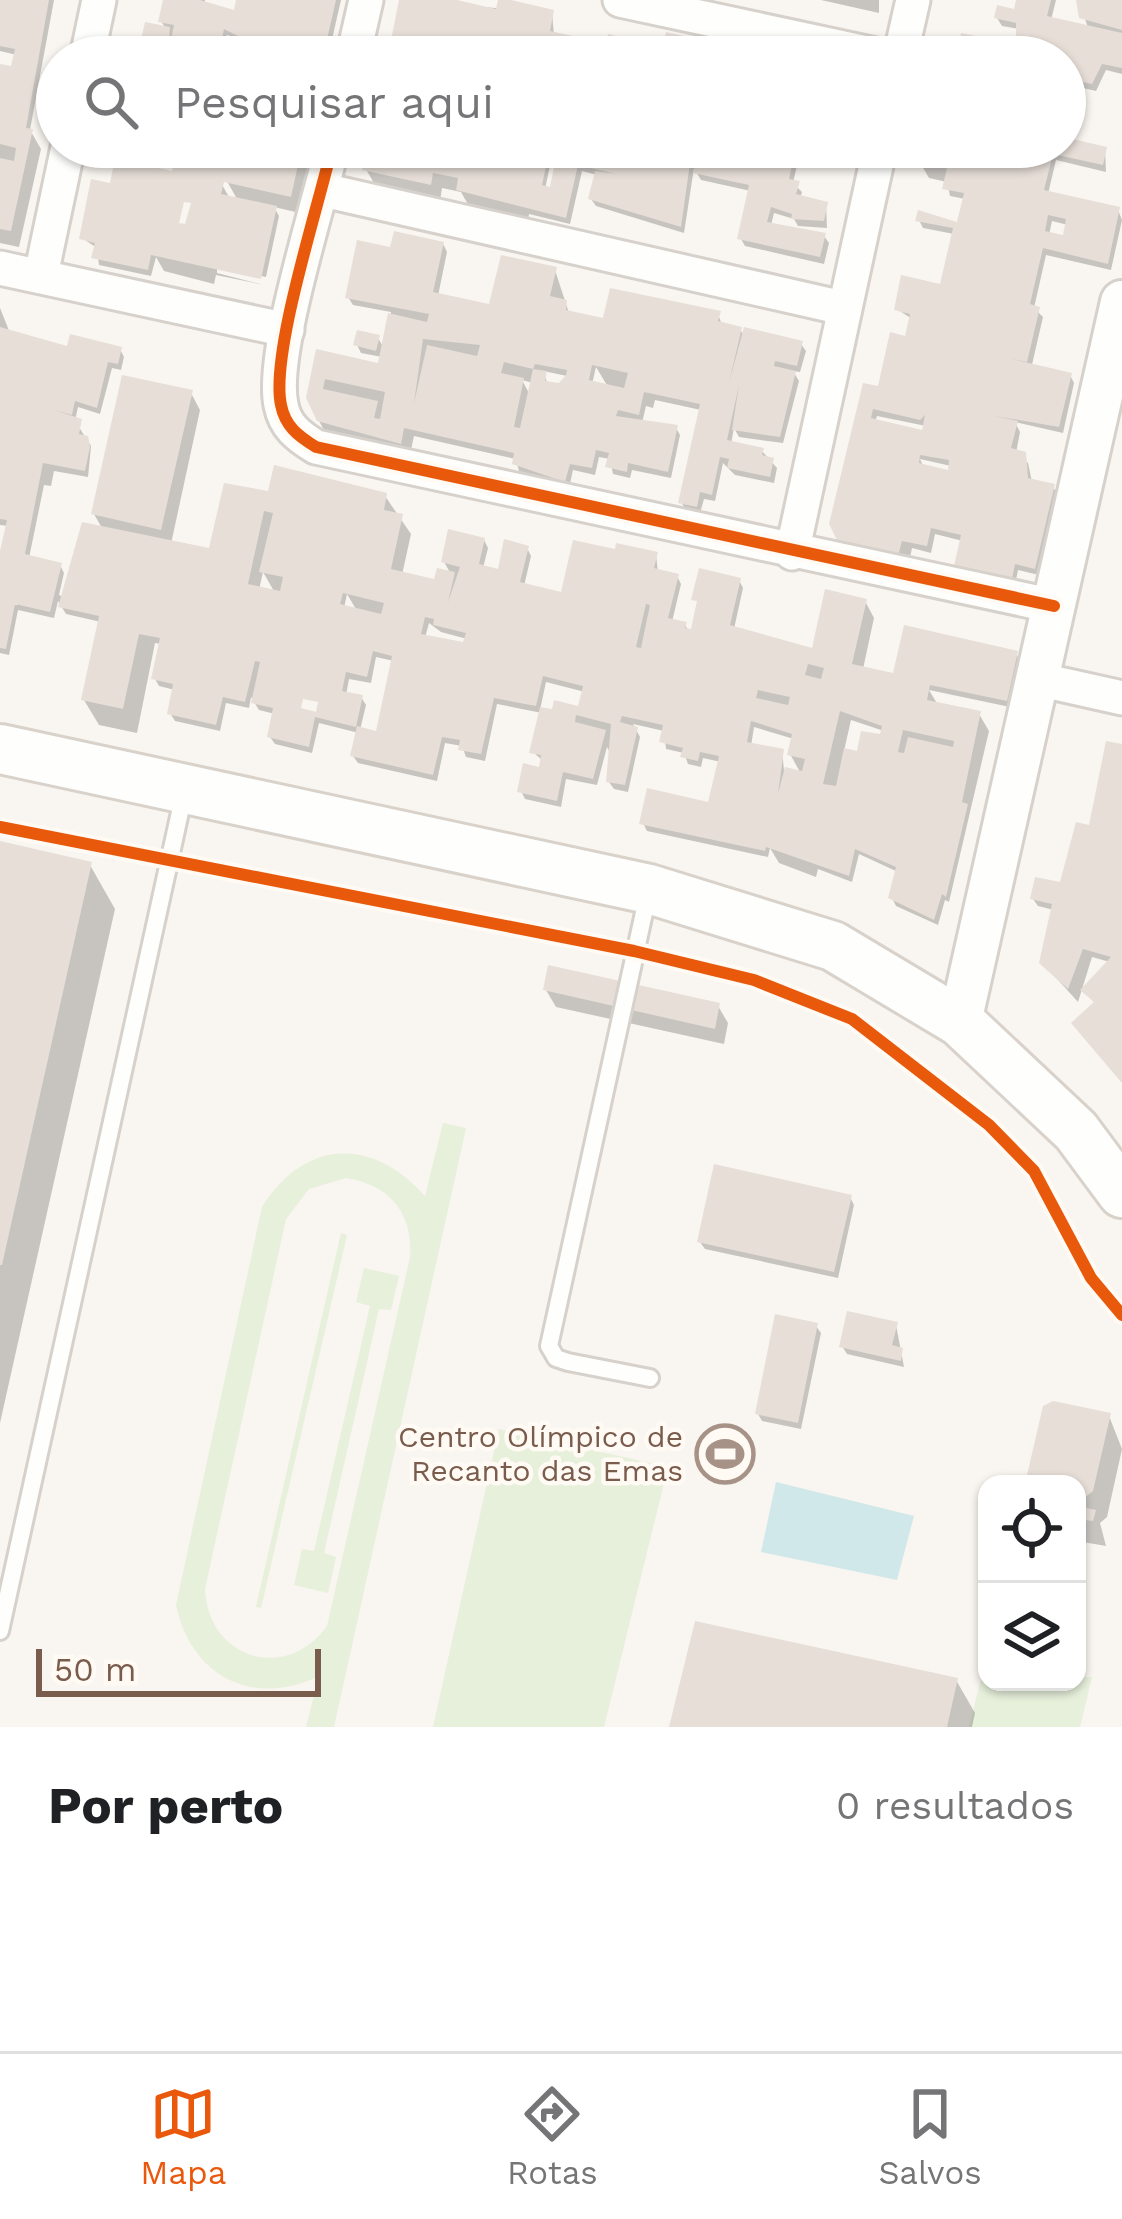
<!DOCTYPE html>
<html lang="pt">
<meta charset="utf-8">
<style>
:root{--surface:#fff;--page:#f6f6f6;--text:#202124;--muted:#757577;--line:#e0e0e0;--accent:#ea580c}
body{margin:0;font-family:"Work Sans",sans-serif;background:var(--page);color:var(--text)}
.controls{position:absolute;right:36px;bottom:36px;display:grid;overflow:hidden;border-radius:24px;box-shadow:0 3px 9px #0004}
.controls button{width:108px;height:108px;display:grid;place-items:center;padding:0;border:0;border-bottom:3px solid var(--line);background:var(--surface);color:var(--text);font:60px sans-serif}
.scale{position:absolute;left:36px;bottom:30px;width:285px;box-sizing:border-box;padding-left:12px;border:6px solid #7a5c4d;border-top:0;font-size:33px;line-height:42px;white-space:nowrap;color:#7a5c4d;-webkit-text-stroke:9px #fffaf3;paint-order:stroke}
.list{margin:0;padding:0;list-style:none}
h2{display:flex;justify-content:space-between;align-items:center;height:156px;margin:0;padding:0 48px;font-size:51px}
h2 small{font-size:39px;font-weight:400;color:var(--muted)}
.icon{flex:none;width:66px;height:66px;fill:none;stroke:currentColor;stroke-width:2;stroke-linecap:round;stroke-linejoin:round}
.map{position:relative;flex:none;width:1122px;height:1727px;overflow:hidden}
.search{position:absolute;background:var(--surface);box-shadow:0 3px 9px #0004;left:36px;right:36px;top:36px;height:132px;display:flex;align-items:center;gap:30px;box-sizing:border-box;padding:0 42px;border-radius:66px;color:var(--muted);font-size:45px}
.sheet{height:324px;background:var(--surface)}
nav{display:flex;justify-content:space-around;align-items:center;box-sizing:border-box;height:168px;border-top:3px solid var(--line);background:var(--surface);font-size:33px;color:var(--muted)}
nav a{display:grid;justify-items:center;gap:6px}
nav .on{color:var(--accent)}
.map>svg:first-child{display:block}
.green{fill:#e7f0db;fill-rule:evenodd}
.water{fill:#d0e8ea}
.shadow{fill:#0003;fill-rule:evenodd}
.building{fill:#e6ded7;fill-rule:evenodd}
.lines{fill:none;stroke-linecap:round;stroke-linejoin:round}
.service-casing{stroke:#d7d1cb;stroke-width:22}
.minor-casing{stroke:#d7d1cb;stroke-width:39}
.tertiary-casing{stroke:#d7d1cb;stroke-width:48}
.secondary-casing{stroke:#d9d2cb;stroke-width:54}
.service{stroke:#fefefd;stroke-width:16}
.minor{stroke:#fefefd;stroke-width:33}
.tertiary{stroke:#fefefd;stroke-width:42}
.secondary{stroke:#fefefd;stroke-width:48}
.cycleway-casing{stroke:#fffaf3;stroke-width:20}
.cycleway{stroke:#e8590c;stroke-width:12}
.labels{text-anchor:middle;stroke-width:9;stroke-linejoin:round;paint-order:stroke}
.poi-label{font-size:30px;fill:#7a5c4d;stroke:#fffaf3;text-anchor:end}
</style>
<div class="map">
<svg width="1122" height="1727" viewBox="0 0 1122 1727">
<rect width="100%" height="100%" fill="#f9f5f0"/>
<g class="green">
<path d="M443,1123L466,1128L334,1727H306L319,1676C254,1708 191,1677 176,1605L262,1207C305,1138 373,1137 425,1196ZM346,1178C390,1185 413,1213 410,1257L327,1626C286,1683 208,1659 205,1589L286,1219L309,1189Z"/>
<polygon points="341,1233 347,1235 261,1608 256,1607"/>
<polygon points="364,1268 399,1276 391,1310 379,1309 324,1553 336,1557 328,1593 294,1585 302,1549 314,1551 370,1306 356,1302"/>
<polygon points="499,1429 668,1467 604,1727 433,1727"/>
<polygon points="985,1663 987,1682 1092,1677 1080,1727 969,1727"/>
</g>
<polygon class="water" points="776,1482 914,1516 897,1580 761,1552"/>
<g class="shadow">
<polygon points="0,0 54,0 30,130 41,149 19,247 0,243 0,67 13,70 17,55 0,51"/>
<polygon points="165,0 222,0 205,0 204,6 236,13 239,0 341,0 328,57 237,57 241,39 227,35 222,57 121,57 141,51 166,29 161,21"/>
<polygon points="402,0 552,13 554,35 571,39 573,57 407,57 393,44"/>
<polygon points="821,0 879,0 879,13"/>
<path d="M1019,0H1056L1051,20L1088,28L1079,0H1122V74L1106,70L1096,91L1074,86L1082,99L1072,142L1105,149L1106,172L1056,160L1048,194L1118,210L1122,220L1111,270L1046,255L1034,308L1043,317L1031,369L1070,375L1074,383L1063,433L1015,422L1020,432L1016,453L1028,463L1032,482L1053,487L1058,495L1039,575L1018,570L1015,585L962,573L957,565L963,541L935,534L931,553L912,548L907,572L851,559L840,541L850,442L908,339L912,319L897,309L943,287L954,234L923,228L919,220L959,226L965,199L950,196L947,182L929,178L919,161L922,147H1065V57H955L963,36L1019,48V29L1002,26L997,18L1016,12ZM1052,221L1068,225L1065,239L1049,235ZM877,416L926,426L924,434L875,422ZM920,459L951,466L950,473L924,468Z"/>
<path d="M147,147H303L311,161L300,213L274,207L279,216L266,277L217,266V273L264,285L216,275L214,284L164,271L156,257L151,276L99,265L97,248L82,238L112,186L174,174L179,154ZM219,167L237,199H230L214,170ZM182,198L194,201L188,228L175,225Z"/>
<polygon points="369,147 554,147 545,189 552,191 561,147 669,147 690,152 698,166 702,149 696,147 801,147 793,183 802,192 800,198 826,204 827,228 798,226 794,219 774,213 771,225 824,236 829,243 824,264 745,246 741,239 751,191 701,180 694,168 684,233 596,206 591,199 597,175 582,171 570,224 529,214 527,227 474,215 461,192 442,188 440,201 374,183 364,166"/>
<polygon points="820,147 849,147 848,153"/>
<path d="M443,244L447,252L438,296L487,306L555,270L569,313L601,320L718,314L722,325L740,329L745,338L801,344L806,351L800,372L793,371L799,381L783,443L739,437L734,428L731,444L762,451L777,468L774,483L735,475L723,463L715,501L704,499L700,513L686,510L681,502L701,410L655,400L653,408L646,406L642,423L676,428L680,435L671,478L632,470L630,478L613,474L610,459L599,457L595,475L573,470L569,488L519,471L516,459L414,436L409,459L326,434L316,415L319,352L380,366L382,357L361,353L357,345L378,338L384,348L391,312L353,305L348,297L393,250ZM596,367L608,387L592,384ZM543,371L567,376L561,387L548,385ZM522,380L533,383L530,395Z"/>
<path d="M0,308L10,333L65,348L120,349L124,357L121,370L112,368L100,414L78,407L75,421L91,446L88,477L54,471L51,486L44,485L29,558L60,565L64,573L59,595L64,597L103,530L94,514L191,393L200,410L171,544L212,552L270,495L385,496L411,534L402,575L436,582L451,574L444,562L484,540L488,548L483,568L500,573L527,548L531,556L524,586L563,595L656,555L658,572L677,576L681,584L672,622L685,625L693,638L739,580L743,588L734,629L814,651L865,601L874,618L863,669L896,677L1016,654L1021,662L1010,707L929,690L938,705L979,714L989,731L949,902L945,900L938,925L896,906L892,898L898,872L859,854L852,882L818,869L816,877L779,863L770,848L768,857L647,831L643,823L711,806L721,762L703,758L701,767L688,764L684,753L666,749L664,731L633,724L640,737L628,792L614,789L609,782L614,760L607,747L597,785L566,779L561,807L525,799L521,791L541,771L543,761L533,752L542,713L497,704L485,761L466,757L462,746L445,743L437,781L358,763L353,756L359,733L319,723L312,753L275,744L270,737L275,714L259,710L251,697L249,708L226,703L220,731L175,721L170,713L175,690L159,686L155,679L161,644L155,643L137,733L99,725L84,700L101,622L66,614L58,601L54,618L18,610L9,655L0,653V554L9,526L0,525ZM263,572L275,593L259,590ZM21,586L17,605L2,602ZM347,594L357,611L344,608ZM429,623L441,632L467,639L465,646L425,638ZM376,657L394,661L379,734L360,730L366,705L361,697L346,695L349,679L371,683ZM546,682L585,692L581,709L540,710ZM301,695L322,699L318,715L298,711ZM851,720L884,731L859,754L844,751ZM754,727L794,739L790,754L801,774L784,770L782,751L751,746Z"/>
<polygon points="1122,747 1122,1082 1096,1004 1084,990 1110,962 1092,957 1078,1002 1042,962 1054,910 1038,906 1033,899 1062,885 1092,828"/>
<polygon points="0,844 90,865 115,909 0,1423"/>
<polygon points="546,990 718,1006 728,1023 724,1044 556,1007"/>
<polygon points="850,1197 854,1205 838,1278 705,1249 700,1242"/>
<polygon points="896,1325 904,1367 847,1354 842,1346"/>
<polygon points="816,1326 821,1333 801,1429 762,1421 758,1414"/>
<polygon points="1109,1416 1122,1449 1107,1517 1100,1523 1106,1546 1077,1541 1077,1484"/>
<polygon points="956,1680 975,1713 972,1727 672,1727"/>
</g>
<g class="building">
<polygon points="0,0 49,0 26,128 33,129 11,231 0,229 0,158 14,161 16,148 0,144 0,64 11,66 15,49 0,46"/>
<polygon points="163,0 200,0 234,10 236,0 336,0 323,57 233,57 238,36 224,29 218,57 118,57 121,44 139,48 145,22 170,27 168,54 174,25 158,22"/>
<polygon points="399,0 457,0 496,9 498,0 511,0 554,10 550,31 573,36 568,57 544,57 539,51 538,57 404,57 406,48 390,45"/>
<polygon points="1016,0 1051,0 1047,16 1122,33 1122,68 1102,64 1092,84 1065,78 1065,57 956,57 961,33 1016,44 1016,23 994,18 997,5 1014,9"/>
<polygon points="1076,0 1122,0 1122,30 1079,18"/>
<polygon points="666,32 767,55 767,57 603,57 608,34 663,47"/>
<path d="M1065,85L1079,88L1068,138L1107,147L1103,165L1053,154L1044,190L1120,207L1108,264L1043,248L1030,304L1040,307L1027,362L1008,358L1072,373L1059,427L995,416L1018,421L1011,448L1026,452L1028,478L1055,484L1035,569L1015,564L1012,579L954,566L961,535L931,528L927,546L902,541L898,556L838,542L829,524L863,383L878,386L890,332L905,336L910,314L894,310L901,275L940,284L953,228L915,221L918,210L957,222L964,193L942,189L947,168L916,162L919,147H1065ZM1048,215L1066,219L1063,235L1045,231ZM873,409L920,420L925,415L922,430L871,418ZM920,455L949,460L948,470L919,463Z"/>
<path d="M177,147H302L291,197L224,182L221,194L277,206L261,279L151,255L148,270L91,258L95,243L79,239L91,179L110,183L115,158L172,171ZM184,202L191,203L185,224L179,223Z"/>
<polygon points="366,147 550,147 542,185 550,187 558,147 692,149 681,227 588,199 595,171 616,174 578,165 566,218 456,190 458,178 433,173 431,185 362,170"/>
<polygon points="700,147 796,147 789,179 800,181 796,194 828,202 824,221 791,219 792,214 771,207 767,222 826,233 820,257 737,239 749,185 693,173"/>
<path d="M394,231L444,242L433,292L489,304L501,255L557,267L550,296L567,300L566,310L603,318L610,288L721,311L718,321L742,327L729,383L744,327L803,341L797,366L775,361L774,366L796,371L780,437L732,430L739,385L727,440L764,448L762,455L774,458L770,477L727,468L729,459L720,457L712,495L700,492L697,507L678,503L700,404L644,392L639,415L618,410L616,416L678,425L668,472L628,463L627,472L605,467L609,453L596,450L592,468L570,464L565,482L512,464L514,453L404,428L401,444L317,421L306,398L316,349L378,363L388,313L427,322L429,314L345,298L357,240L390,247ZM423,339L480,345L477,356L427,345L414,403ZM504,362L533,369L520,428L514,427L524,378L501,373ZM535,364L567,370L566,375L559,383L545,381L547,371L533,369ZM592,365L628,373L624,388L589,380ZM325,379L385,392L380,419L374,418L378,401L323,389Z"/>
<polygon points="0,327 67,346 70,334 122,347 118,364 108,362 97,408 75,401 72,415 54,410 82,419 79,434 88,436 90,447 85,471 43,463 25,554 62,563 50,612 15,604 6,649 0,648 0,551 7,520 0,519"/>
<polygon points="357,330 380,335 376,351 353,345"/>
<polygon points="122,375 193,390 161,530 91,514"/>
<path d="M274,465L387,493L384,510L403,514L391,569L434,579L437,568L455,572L448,602L460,567L441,562L448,529L485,538L479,564L498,569L504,539L529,546L520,582L561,592L573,540L615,549L616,543L658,552L654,568L679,574L668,618L687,622L685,628L691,629L697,601L691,600L699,568L741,578L730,625L812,648L825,589L867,599L852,664L893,673L904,625L1018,651L1007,701L930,685L927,700L981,711L962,802L968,804L946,897L942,894L934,920L888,898L896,867L855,849L849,876L766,847L765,851L639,824L647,788L708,802L719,756L700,752L698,761L680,757L683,748L659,742L663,725L622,716L620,722L638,727L625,785L606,782L611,724L576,715L575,722L606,730L593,779L563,772L557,801L517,792L523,763L539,767L541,755L529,753L540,707L552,709L554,700L578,706L583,686L543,676L536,706L494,698L481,754L458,750L460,740L442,737L433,775L350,756L357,726L376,731L392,656L373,651L367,677L346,672L342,691L363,695L356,727L315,717L309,747L267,737L273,708L251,703L260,662L255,661L245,702L223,697L216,725L167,714L173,684L151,679L160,638L139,634L123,709L81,700L99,616L58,607L82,522L209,548L224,483L268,491ZM264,511L273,513L259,572L283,577L280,591L248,584ZM343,593L384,603L381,614L340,604ZM646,604L650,605L641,648L636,647ZM425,617L434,619L433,625L466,633L463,642L421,634ZM808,664L824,668L821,679L805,675ZM758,690L790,697L788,705L756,698ZM303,699L318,702L316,712L301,708ZM840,711L882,726L880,734L861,731L857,751L844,748L836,786L823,784ZM751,721L792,734L787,755L805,759L802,771L785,767L778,794L784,749L747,742ZM903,730L954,741L953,747L908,737L904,753L898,752Z"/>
<polygon points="1106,741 1122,744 1122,1083 1071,1023 1094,1002 1080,990 1111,957 1083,949 1068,989 1039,963 1052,904 1030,899 1035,877 1060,882 1076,822 1089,825"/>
<polygon points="0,841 92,862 2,1265 0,1265"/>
<polygon points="548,965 720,1003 715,1029 543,990"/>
<polygon points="714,1164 852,1195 834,1272 697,1242"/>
<polygon points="847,1311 898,1322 892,1345 903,1348 901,1361 839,1347"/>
<polygon points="775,1314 818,1323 798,1423 755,1414"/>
<polygon points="1053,1401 1111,1413 1093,1491 1083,1499 1077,1498 1077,1484 1025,1484 1043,1406"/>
<polygon points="1077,1506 1096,1510 1093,1521 1077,1519"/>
<polygon points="695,1621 958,1678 947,1727 669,1727"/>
</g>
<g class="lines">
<defs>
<g id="service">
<polyline points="649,890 549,1346 556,1358 568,1362 650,1378"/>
<polyline points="0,1631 184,794"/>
</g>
<g id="minor">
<polyline points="620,0 885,57"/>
<polyline points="87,57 99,0"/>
<polyline points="353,57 366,0"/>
<polyline points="900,57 913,0"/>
<path d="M332,147C319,205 270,354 281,405C285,426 298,436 316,447L1054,606"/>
<polyline points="323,190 843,308"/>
<polyline points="0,268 287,330"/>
<polyline points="41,275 68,147"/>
<polyline points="792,553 880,147"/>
<polyline points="1037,679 1122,698"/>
</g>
<polyline id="tertiary" points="960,1022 1122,302"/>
<polyline id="secondary" points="0,749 649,889 833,946 960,1022 1076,1131 1122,1193"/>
</defs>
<use href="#service" class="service-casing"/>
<use href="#minor" class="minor-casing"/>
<use href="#tertiary" class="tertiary-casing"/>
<use href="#secondary" class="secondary-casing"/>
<use href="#service" class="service"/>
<use href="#minor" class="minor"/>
<use href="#tertiary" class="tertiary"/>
<use href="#secondary" class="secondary"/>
<defs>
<g id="cycleway">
<path d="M332,147C319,205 270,354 281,405C285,426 298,436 316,447L1054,606"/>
<polyline points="0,827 634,951 754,980 852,1019 989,1125 1034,1171 1091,1278 1122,1315"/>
</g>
</defs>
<use href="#cycleway" class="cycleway-casing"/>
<use href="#cycleway" class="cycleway"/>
</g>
<defs>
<symbol id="stadium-ring" viewBox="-11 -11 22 22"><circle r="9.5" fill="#fffaf3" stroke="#a69286" stroke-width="1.5"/><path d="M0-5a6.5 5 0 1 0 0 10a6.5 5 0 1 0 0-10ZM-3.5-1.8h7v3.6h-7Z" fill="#a69286"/></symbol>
</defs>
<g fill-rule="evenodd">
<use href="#stadium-ring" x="692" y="1421" width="66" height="66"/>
</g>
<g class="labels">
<g class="poi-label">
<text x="683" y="1447">Centro Olímpico de<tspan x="683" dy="34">Recanto das Emas</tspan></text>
</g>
</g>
</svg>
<div class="controls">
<button><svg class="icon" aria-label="locate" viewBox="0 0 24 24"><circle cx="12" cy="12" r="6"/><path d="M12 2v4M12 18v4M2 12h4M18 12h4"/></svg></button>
<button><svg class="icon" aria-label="layers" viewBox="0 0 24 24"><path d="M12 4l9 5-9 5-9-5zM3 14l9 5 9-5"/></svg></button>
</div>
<div class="scale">50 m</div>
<div class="search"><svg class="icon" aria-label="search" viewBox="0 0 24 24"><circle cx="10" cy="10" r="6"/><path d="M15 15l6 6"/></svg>Pesquisar aqui</div>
</div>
<section class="sheet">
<h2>Por perto<small>0 resultados</small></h2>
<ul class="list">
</ul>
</section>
<nav>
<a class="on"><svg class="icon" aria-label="map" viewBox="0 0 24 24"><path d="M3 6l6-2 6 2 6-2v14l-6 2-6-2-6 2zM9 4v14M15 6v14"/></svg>Mapa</a>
<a><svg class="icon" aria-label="directions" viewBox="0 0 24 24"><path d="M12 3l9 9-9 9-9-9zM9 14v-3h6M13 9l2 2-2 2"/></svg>Rotas</a>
<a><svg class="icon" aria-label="saved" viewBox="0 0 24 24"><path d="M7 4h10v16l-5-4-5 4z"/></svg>Salvos</a>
</nav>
